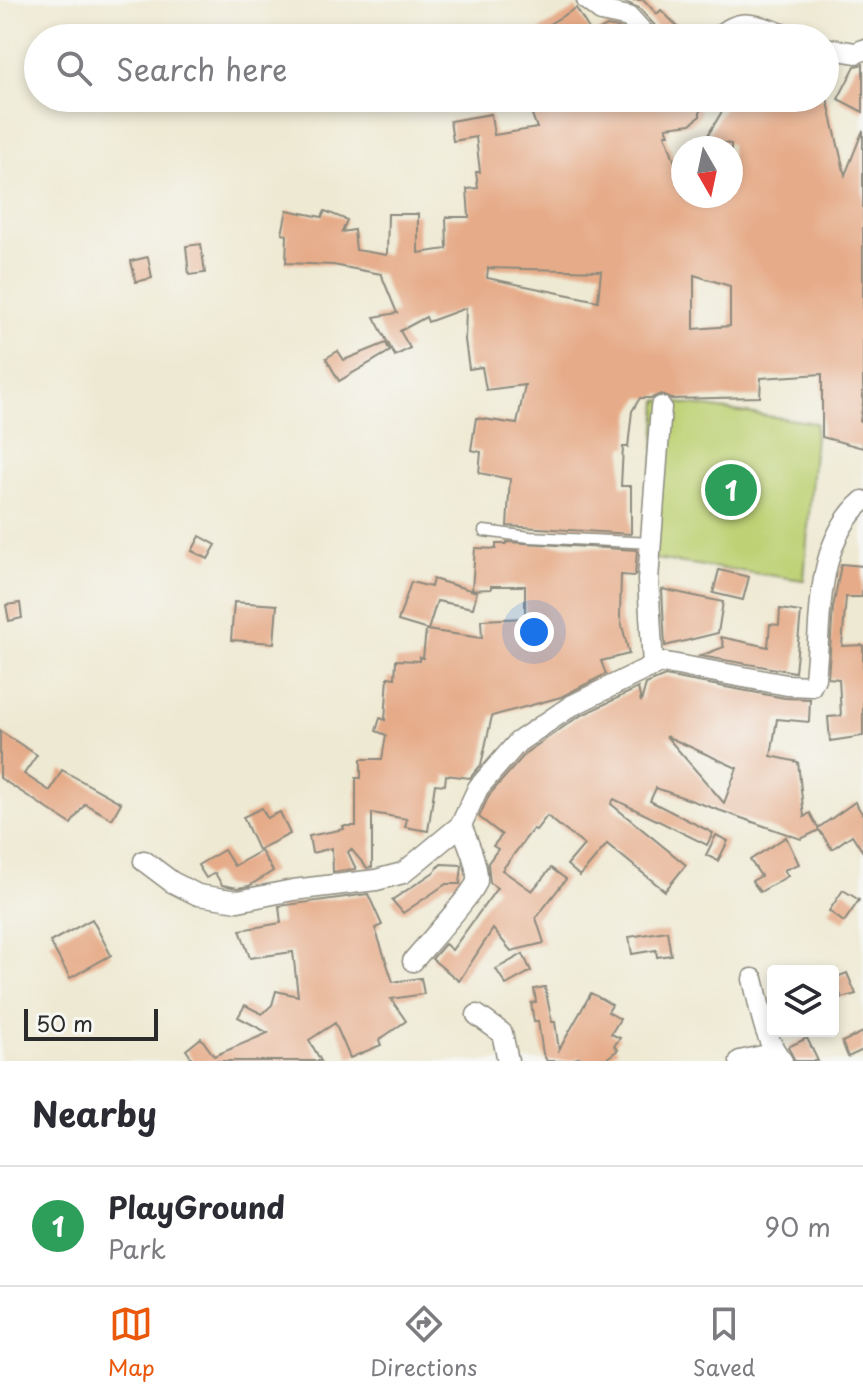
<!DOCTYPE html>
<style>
:root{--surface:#fff;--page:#f2f2f3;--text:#2b2b33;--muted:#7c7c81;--line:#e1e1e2;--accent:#ea580c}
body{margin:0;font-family:"Playpen Sans",sans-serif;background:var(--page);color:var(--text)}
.controls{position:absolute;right:24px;bottom:24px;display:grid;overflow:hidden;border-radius:8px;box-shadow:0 4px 12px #0003}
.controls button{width:72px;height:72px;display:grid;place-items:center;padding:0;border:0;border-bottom:2px solid var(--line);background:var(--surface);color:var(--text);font:40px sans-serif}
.compass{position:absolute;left:671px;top:136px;width:72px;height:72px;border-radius:50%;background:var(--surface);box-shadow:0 4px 12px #0003;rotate:171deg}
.scale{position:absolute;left:24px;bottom:20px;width:134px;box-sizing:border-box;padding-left:8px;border:4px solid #2b2b2b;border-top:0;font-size:22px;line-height:28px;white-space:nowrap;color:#2b2b2b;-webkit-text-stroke:6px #f6f6f2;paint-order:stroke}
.you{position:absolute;left:534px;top:632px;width:28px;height:28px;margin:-20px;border:6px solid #fff;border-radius:50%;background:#1a73e8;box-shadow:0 0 0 12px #1a73e833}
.badge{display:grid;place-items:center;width:52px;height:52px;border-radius:50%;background:var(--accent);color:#fff;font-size:26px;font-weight:700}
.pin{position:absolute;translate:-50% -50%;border:4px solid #fff;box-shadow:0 2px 8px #0006}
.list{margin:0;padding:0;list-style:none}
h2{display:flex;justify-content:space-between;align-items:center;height:104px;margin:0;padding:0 32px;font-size:34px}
h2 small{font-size:26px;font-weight:400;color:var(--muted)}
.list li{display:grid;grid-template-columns:52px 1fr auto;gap:24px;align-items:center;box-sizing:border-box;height:120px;padding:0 32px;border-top:2px solid var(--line)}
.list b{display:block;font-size:30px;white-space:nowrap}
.list p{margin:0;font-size:26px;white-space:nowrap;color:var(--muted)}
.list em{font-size:26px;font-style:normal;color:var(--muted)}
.icon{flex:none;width:44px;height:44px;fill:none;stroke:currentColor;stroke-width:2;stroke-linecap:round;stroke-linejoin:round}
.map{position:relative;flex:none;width:863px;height:1061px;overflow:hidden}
.search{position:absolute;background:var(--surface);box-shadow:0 4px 12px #0003;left:24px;right:24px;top:24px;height:88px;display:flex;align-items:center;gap:20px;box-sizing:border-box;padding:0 28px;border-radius:44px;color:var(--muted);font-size:30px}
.sheet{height:224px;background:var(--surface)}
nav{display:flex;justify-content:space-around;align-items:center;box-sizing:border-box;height:112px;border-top:2px solid var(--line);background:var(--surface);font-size:22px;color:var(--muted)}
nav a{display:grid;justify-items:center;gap:4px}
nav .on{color:var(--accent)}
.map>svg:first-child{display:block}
.green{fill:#bed175;stroke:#747e50;stroke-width:2}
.building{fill:#e6ac89;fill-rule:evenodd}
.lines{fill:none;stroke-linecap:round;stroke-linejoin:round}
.service-casing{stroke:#8c8a7e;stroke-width:13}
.minor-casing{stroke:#8c8a7e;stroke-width:23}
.service{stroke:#fff;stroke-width:10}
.minor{stroke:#fff;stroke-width:20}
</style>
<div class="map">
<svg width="863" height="1061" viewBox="0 0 863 1061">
<rect width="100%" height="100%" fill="#f6f6f2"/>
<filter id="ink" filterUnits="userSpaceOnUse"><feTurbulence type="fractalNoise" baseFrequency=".0125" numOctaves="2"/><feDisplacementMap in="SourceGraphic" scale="16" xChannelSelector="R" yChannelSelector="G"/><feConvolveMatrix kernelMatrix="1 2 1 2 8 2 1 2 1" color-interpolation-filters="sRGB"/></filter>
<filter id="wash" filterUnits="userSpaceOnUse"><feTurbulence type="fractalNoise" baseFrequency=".006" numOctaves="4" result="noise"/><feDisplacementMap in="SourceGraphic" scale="32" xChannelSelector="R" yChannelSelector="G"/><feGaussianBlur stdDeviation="1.8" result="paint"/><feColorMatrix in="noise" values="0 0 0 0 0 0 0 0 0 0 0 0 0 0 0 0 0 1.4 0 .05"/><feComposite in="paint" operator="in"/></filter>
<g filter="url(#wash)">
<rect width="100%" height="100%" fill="#eee9d2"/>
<polygon class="green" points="658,400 816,423 804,580 647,558"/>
<g id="blocks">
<g class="building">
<polygon points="620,0 644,0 657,14 661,10 689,38 661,38 658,29 639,8"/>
<polygon points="576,8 592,34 607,26 622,29 630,38 526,38"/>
<polygon points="863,64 863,112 838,99 855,66"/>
<path d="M560,98H688L687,102L700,100V116L691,124L666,127L669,134H665L683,185V196H731V144L705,140L730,98H827L845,175L863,130V403L860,421L863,422V448L822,437V374L761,378L760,397L671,399L661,394L652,398H640L632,411L628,447H623L621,486H631V534L507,526L510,479L479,473L481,452L471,450L476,418L517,424L525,385L486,390L482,367L469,369L465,340L466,308L428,322L426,317L400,331L410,348L395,356L374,317L397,313L381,274L333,265L286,263L287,235L282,234L287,210L322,217L325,211L347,220L342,232L354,230L356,250L387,255L388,214H418V253L447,249L446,217H469L467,189L478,188L476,172H480L476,137L453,141L450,121L491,114L494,135L537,128L530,109ZM488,268L601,271L598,301L487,278ZM694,275L730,286V326L694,329Z"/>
<polygon points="201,244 205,273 189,275 186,246"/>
<polygon points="148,257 152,278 136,282 131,261"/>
<polygon points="386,343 390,351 339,381 326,358 338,351 344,360"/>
<polygon points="200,536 216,545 208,559 192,551"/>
<polygon points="507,542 637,550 635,576 621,575 620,617 629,654 601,661 606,674 561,697 492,716 481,765 470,778 446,775 445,785 435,784 428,831 405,827 407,819 372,813 372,867 367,868 351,849 348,852 356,869 333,872 332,848 312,853 309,836 344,829 343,826 356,826 356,778 361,778 361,759 382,759 386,735 376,731 380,718 385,720 388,677 395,678 396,660 419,661 419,657 423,658 426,630 482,638 481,620 525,618 525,586 491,586 491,589 472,590 475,548 496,549 496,544 506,544"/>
<polygon points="841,564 863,566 862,597 846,597 842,646 863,645 863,736 830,741 828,717 841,716 839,679 828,678 833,608"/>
<polygon points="719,570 749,577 743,600 713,593"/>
<polygon points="433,579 477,592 473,608 437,601 428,630 398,621 411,582 431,587"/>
<polygon points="662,589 723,602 718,633 665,646"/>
<polygon points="234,602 277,605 274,643 231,640"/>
<polygon points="20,603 22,618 9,621 6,605"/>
<polygon points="780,609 801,612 795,672 700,656 724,647 721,637 768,647 770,624 779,625"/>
<path d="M665,676L785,698L810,699L809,722L777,719L771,756L798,762L804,817L810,813L818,828L855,802L863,815V852L852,835L832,849L819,830L801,839L656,788L650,801L713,833L707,845L614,799L611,804L686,865L665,891L607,844L580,876L567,865L584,845L547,816L536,830L533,829L502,870L532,891L551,868L566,879L536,918L544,943L511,951L493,929L459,981L432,959L445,944L452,950L497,888L490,883L488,863L498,849L493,846L502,835L479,817L489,795L527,752L578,717L638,688L641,702L646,684ZM666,736L737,768L724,803Z"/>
<polygon points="0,731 37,755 24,774 50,791 62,770 121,803 112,819 85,804 71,824 0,778"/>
<polygon points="262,808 267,818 280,812 290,834 258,850 243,817"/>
<polygon points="716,835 728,841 718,861 706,855"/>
<polygon points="786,837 799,864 784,870 788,876 760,892 752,881 761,876 750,860"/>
<polygon points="224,850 234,866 261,851 273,871 249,886 238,888 222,885 215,873 206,878 198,865"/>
<polygon points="441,864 462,865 460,884 446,884 403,913 392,900 434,872"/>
<polygon points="843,890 859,900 844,922 829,911"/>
<polygon points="368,894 382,925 375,928 393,982 421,978 424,994 391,999 406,1021 379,1040 381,1045 350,1058 335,1023 309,1040 321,1061 194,1061 186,1050 201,1038 214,1056 268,1033 238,1017 245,1005 262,1014 272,1005 276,991 298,996 293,952 250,958 240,930 281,923 279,906"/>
<polygon points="92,919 111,955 70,978 50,942"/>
<polygon points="667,931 671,955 657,957 656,950 632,954 629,937"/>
<polygon points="523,954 531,971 506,985 496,969"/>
<polygon points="847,973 856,994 842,998 834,978"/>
<polygon points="545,987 552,1022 555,1022 559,1050 591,993 612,1005 608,1012 620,1019 611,1034 620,1038 614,1046 618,1050 603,1061 585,1061 579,1057 571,1061 547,1061 543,1054 538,1021 534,1022 531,1003 536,1002 534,989"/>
<polygon points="863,1032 863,1050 848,1057 842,1042"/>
<polygon points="807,1038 818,1061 795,1061 788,1047"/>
</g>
</g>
</g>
<g filter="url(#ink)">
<use href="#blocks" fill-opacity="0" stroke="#8c8a7e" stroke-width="2"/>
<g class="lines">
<defs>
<polyline id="service" points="484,531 530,537 652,543"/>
<g id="minor">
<polyline points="587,0 601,11 629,17 648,38"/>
<path d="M719,38C741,13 766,29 793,38"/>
<polyline points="825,48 856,53 863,50"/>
<polyline points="653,666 648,580 661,407"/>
<polyline points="144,861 172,882 198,895 238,901 293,890 376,880 403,873 461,825"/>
<path d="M413,961C423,949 477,889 477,881C478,864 467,841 461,825L478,788L518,742L571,706L656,664L666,663L787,685L811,686L815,678C822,618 814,544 863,501"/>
<path d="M753,979C760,1006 764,1040 782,1061"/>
<polyline points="477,1015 502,1033 508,1061"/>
<polyline points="740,1061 776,1053"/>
</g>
</defs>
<use href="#service" class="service-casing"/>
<use href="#minor" class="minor-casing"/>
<use href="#service" class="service"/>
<use href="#minor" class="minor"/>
</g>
</g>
</svg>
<div class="controls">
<button><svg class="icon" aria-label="layers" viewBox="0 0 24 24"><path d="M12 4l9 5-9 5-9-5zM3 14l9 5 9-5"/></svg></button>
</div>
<svg class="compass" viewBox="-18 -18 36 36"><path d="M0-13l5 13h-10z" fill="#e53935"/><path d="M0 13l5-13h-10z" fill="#7c7c81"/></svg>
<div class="scale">50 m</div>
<div class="you"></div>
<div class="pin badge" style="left:731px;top:490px;background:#2e9e5b">1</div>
<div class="search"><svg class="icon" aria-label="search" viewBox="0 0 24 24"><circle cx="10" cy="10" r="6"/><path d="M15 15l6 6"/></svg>Search here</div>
</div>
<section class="sheet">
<h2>Nearby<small></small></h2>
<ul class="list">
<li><span class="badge" style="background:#2e9e5b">1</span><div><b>PlayGround</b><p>Park</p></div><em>90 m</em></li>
</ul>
</section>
<nav>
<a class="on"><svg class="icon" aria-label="map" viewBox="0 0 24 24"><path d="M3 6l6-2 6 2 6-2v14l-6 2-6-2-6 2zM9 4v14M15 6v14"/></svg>Map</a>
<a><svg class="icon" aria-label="directions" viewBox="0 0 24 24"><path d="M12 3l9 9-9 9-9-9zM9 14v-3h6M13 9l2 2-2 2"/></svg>Directions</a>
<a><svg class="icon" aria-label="saved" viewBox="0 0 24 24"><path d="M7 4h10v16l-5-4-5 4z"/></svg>Saved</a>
</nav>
